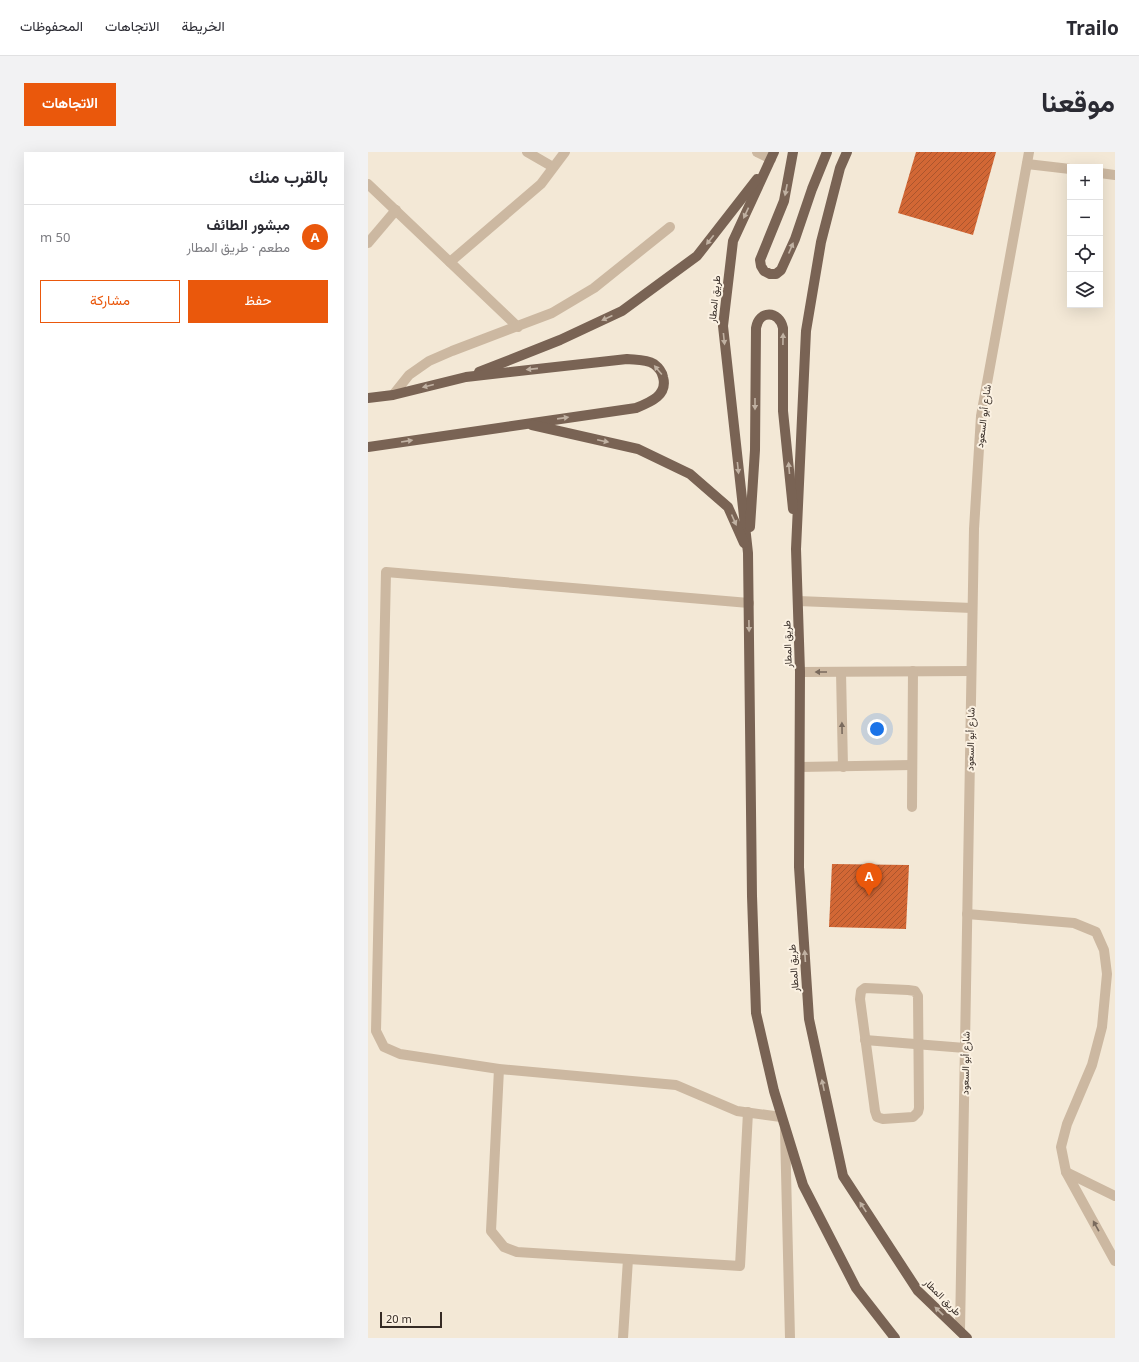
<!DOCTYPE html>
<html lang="ar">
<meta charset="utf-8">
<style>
:root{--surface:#fff;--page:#f2f2f3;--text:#2b2b33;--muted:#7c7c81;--line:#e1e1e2;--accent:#ea580c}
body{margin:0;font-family:"Noto Sans",Vazirmatn,sans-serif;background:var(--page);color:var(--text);direction:rtl}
.controls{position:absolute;right:12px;top:12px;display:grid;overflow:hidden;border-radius:0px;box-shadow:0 4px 16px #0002}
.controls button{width:36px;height:36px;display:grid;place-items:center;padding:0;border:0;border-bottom:1px solid var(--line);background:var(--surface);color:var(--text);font:20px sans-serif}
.scale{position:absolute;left:12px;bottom:10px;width:62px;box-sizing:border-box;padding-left:4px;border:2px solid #352b25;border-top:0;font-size:11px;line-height:14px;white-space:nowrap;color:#352b25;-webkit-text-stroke:3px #fbf1e2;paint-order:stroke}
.you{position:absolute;left:509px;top:577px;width:14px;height:14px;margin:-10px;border:3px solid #fff;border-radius:50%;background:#1a73e8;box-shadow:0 0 0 6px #1a73e833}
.badge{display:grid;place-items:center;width:26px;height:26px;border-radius:50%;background:var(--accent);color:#fff;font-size:13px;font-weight:700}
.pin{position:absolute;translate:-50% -33px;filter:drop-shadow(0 1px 2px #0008)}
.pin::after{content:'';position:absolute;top:21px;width:14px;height:12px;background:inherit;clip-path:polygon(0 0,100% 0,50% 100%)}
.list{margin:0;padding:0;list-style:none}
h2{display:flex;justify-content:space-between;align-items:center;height:52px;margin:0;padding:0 16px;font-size:17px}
h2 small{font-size:13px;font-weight:400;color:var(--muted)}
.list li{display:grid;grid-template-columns:26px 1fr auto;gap:12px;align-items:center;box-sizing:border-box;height:64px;padding:0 16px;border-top:1px solid var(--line)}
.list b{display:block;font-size:15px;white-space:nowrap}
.list p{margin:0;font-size:13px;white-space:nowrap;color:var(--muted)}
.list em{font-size:13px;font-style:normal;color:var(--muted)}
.actions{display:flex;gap:8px;padding:12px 16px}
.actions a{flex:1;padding:9px 0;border:1px solid var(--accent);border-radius:0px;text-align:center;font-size:14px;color:var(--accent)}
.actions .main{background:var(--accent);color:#fff}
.icon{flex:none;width:22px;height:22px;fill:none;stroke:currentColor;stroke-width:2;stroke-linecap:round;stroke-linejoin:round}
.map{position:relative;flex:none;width:747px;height:1186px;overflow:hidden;direction:ltr;border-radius:0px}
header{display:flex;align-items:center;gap:24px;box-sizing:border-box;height:56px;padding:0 20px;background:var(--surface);border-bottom:1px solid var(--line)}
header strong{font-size:19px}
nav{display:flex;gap:22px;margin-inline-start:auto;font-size:14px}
.intro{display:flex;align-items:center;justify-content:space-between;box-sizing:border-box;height:96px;padding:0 24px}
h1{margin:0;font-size:28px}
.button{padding:10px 18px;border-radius:0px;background:var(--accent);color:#fff;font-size:14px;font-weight:700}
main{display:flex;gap:24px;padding:0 24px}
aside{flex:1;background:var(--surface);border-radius:0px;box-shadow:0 4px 16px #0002}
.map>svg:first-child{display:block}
.building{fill:url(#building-hatch)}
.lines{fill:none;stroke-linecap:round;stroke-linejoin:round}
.service{stroke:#ccb8a1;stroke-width:10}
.minor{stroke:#ccb8a1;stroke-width:10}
.primary{stroke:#796354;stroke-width:10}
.oneway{fill:#c0b1a2}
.oneway2{fill:#796a5d}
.labels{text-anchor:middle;stroke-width:4;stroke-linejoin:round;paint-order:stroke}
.street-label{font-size:10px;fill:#352b25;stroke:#fbf1e2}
</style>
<header>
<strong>Trailo</strong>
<nav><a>الخريطة</a><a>الاتجاهات</a><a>المحفوظات</a></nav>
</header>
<div class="intro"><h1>موقعنا</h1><a class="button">الاتجاهات</a></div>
<main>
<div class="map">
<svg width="747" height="1186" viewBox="0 0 747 1186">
<defs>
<pattern id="building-hatch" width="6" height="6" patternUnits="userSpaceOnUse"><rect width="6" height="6" fill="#d26735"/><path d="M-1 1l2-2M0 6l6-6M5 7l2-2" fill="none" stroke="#ab552d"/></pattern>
</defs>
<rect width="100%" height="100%" fill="#f3e8d6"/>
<g class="building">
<polygon points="548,0 628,0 605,83 530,61"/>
<polygon points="464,712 541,713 538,777 461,775"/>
</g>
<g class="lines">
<g class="service">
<polyline points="389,0 403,7"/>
<polyline points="432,520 603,519"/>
<polyline points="473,520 475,615"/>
<polyline points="432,615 544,613"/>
<polyline points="544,655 545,519"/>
<polygon points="497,836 540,838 547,839 550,844 551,956 550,960 545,965 515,967 509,965 507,959 492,847 493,839"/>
<polyline points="497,888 597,896"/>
</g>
<g class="minor">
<polyline points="159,0 185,15"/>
<polyline points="659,12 702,17"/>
<polyline points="732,21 747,23"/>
<polyline points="0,32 150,175"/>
<polyline points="0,91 28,58"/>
<polyline points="82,110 173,32 197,0"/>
<polyline points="25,243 41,223 61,209 84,199 184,161 226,136 302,75"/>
<polyline points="430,449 604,456"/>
<polyline points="381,451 18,420 8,879 16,895 32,902 131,917 308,933 369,959 413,965"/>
<polyline points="599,762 706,771 728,780 736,798 739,822 734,875 724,913 699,972 693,995 698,1020 747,1109"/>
<polyline points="131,917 123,1079 136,1095 149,1100 372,1114 380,960"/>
<polyline points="417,978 422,1186"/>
<polyline points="698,1020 747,1044"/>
<polyline points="592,1179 606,377 613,264 661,0"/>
<polyline points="255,1186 260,1107"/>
</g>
<g class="primary">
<polyline points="406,0 365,89 355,174 380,401 384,744 388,861 406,939 435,1033 488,1136 527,1186"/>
<polyline points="425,0 416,49 392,108 393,114 396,119 402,122 408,122 413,118 427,87 444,37 459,0"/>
<polyline points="479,0 472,16 453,90 438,179 428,397 432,520 431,715 441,867 475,1024 550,1139 599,1186"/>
<polyline points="111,220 192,188 254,159 329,104 389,27"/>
<path d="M0,246L25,243L98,225L259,207C268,208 278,207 286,212C290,215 294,220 295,225C300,243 283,250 268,256L0,295"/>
<polyline points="164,273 270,297 322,322 360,355 376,391"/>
<path d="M382,375L387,298L388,176C391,158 411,158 415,176V259L425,357"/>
</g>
</g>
<defs><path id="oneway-solid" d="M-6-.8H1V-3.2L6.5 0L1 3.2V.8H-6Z"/></defs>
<g class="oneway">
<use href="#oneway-solid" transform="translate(418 38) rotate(101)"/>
<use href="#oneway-solid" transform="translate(378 61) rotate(115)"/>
<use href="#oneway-solid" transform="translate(342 88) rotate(128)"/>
<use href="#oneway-solid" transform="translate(423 96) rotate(-67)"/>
<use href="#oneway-solid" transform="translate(239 166) rotate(155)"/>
<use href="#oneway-solid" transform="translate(356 187) rotate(84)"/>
<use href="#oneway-solid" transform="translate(415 187) rotate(-89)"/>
<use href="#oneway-solid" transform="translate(164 217) rotate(174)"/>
<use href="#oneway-solid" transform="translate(290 218) rotate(-130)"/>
<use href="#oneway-solid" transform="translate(60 234) rotate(166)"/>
<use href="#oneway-solid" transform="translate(387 252) rotate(90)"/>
<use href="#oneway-solid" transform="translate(195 266) rotate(-8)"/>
<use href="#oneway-solid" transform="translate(39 289) rotate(-9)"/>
<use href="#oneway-solid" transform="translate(235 289) rotate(12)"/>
<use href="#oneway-solid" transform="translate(370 316) rotate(84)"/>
<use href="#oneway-solid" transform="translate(421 316) rotate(-95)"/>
<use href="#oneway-solid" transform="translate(366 368) rotate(66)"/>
<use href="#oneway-solid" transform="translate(381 474) rotate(89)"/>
<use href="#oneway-solid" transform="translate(437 804) rotate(-94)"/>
<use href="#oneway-solid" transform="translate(455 933) rotate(-102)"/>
<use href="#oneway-solid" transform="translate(495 1055) rotate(-123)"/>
<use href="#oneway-solid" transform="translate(571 1159) rotate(-136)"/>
</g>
<g class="oneway2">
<use href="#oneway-solid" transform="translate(453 520) rotate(180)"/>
<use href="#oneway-solid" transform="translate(474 576) rotate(-91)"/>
<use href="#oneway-solid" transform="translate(728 1074) rotate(-119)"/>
</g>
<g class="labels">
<g class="street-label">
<text transform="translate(346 147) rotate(-84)" y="4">طريق المطار</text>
<text transform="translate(615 264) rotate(-83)" y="4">شارع أبو السعود</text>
<text transform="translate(419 492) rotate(-92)" y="4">طريق المطار</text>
<text transform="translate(602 587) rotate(-89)" y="4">شارع أبو السعود</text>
<text transform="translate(425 816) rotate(-94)" y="4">طريق المطار</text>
<text transform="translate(597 911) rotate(-89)" y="4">شارع أبو السعود</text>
<text transform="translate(575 1145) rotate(45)" y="4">طريق المطار</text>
</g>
</g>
</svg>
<div class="controls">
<button>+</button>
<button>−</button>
<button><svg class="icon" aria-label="locate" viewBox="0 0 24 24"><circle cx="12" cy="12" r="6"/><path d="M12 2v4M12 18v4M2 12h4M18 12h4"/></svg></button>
<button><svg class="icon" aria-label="layers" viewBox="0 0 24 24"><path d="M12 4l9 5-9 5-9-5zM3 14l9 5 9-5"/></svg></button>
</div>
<div class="scale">20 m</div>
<div class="you"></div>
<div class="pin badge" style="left:501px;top:744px">A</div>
</div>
<aside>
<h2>بالقرب منك<small></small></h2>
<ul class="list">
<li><span class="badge">A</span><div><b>مبشور الطائف</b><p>مطعم · طريق المطار</p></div><em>50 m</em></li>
</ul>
<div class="actions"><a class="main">حفظ</a><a>مشاركة</a></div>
</aside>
</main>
